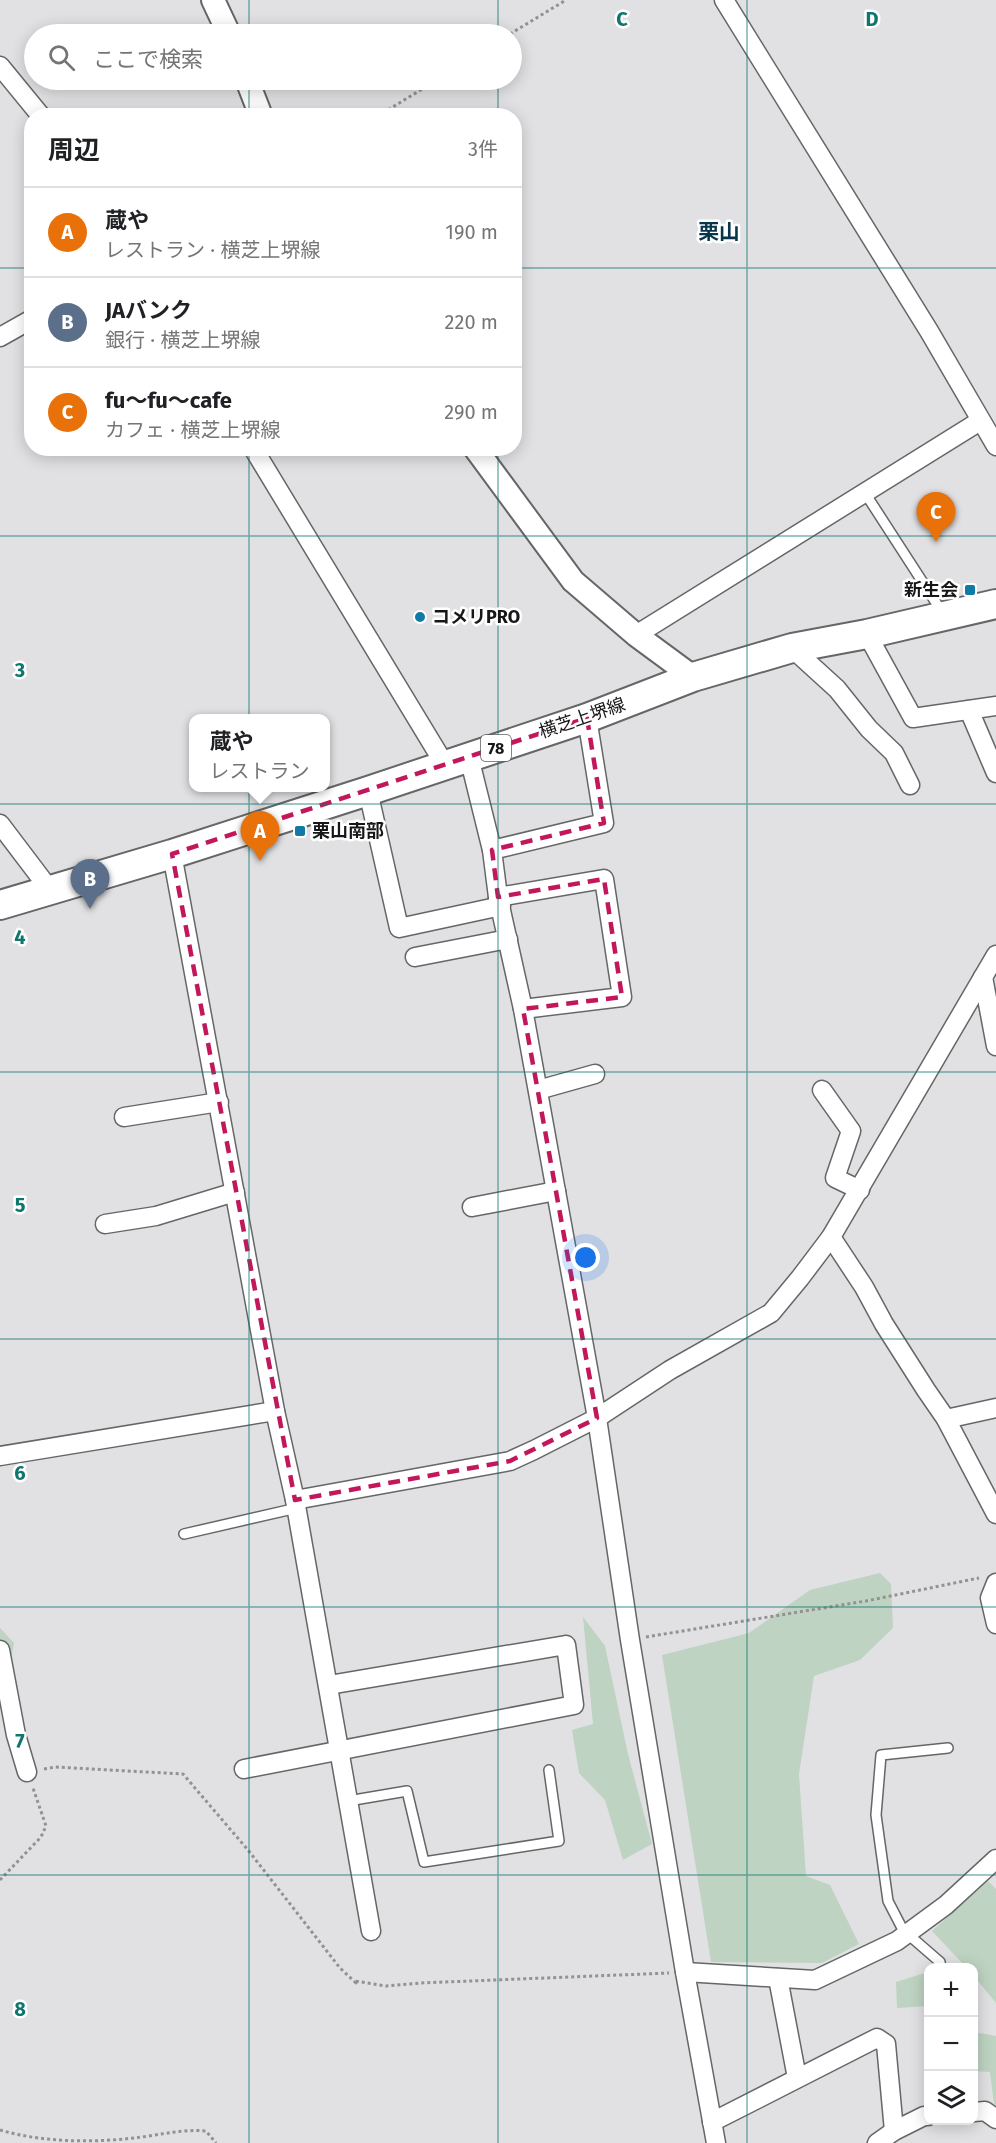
<!DOCTYPE html>
<html lang="ja">
<meta charset="utf-8">
<style>
:root{--surface:#fff;--page:#f6f6f6;--text:#202124;--muted:#757577;--line:#e0e0e0;--accent:#1a73e8}
body{margin:0;font-family:"Fira Sans","Noto Sans JP",sans-serif;background:var(--page);color:var(--text)}
.controls{position:absolute;right:18px;bottom:18px;display:grid;overflow:hidden;border-radius:12px;box-shadow:0 3px 15px #0003}
.controls button{width:54px;height:54px;display:grid;place-items:center;padding:0;border:0;border-bottom:2px solid var(--line);background:var(--surface);color:var(--text);font:30px sans-serif}
.you{position:absolute;left:586px;top:1258px;width:21px;height:21px;margin:-15px;border:4px solid #fff;border-radius:50%;background:#1a73e8;box-shadow:0 0 0 9px #1a73e833}
.badge{display:grid;place-items:center;width:39px;height:39px;border-radius:50%;background:var(--accent);color:#fff;font-size:20px;font-weight:700}
.pin{position:absolute;translate:-50% -50px;filter:drop-shadow(0 2px 3px #0008)}
.pin::after{content:'';position:absolute;top:32px;width:21px;height:18px;background:inherit;clip-path:polygon(0 0,100% 0,50% 100%)}
.popup{position:absolute;left:189px;top:714px;width:141px;height:78px;box-sizing:border-box;display:grid;place-content:center;border-radius:12px;background:var(--surface);filter:drop-shadow(0 2px 4px #0005);font-size:20px;white-space:nowrap;color:var(--muted)}
.popup b{font-size:22px;color:var(--text)}
.popup::after{content:'';position:absolute;left:50%;top:100%;margin-left:-12px;border:12px solid transparent;border-top-color:var(--surface)}
.list{margin:0;padding:0;list-style:none}
h2{display:flex;justify-content:space-between;align-items:center;height:78px;margin:0;padding:0 24px;font-size:26px}
h2 small{font-size:20px;font-weight:400;color:var(--muted)}
.list li{display:grid;grid-template-columns:39px 1fr auto;gap:18px;align-items:center;box-sizing:border-box;height:90px;padding:0 24px;border-top:2px solid var(--line)}
.list b{display:block;font-size:22px;white-space:nowrap}
.list p{margin:0;font-size:20px;white-space:nowrap;color:var(--muted)}
.list em{font-size:20px;font-style:normal;color:var(--muted)}
.icon{flex:none;width:33px;height:33px;fill:none;stroke:currentColor;stroke-width:2;stroke-linecap:round;stroke-linejoin:round}
.map{position:relative;flex:none;width:996px;height:2143px;overflow:hidden}
.search{position:absolute;background:var(--surface);box-shadow:0 3px 15px #0003;left:24px;top:24px;width:498px;height:66px;display:flex;align-items:center;gap:15px;box-sizing:border-box;padding:0 21px;border-radius:33px;color:var(--muted);font-size:22px}
.panel{position:absolute;background:var(--surface);box-shadow:0 3px 15px #0003;left:24px;top:108px;width:498px;height:348px;border-radius:24px}
.map>svg:first-child{display:block}
.green{fill:#bed3c1}
.lines{fill:none;stroke-linecap:round;stroke-linejoin:round}
.service-casing{stroke:#656667;stroke-width:12}
.minor-casing{stroke:#656667;stroke-width:21}
.tertiary-casing{stroke:#656667;stroke-width:26}
.primary-casing{stroke:#656667;stroke-width:32}
.path{stroke:#929294;stroke-width:3;stroke-dasharray:3 3;stroke-linecap:butt}
.service{stroke:#fff;stroke-width:9}
.minor{stroke:#fff;stroke-width:18}
.tertiary{stroke:#fff;stroke-width:22}
.primary{stroke:#fff;stroke-width:28}
.marked{fill:none;stroke:#c2185b;stroke-width:4.5;stroke-dasharray:12 8;stroke-linejoin:round}
.grid{fill:none;stroke:#0f766e;stroke-width:1.5;stroke-opacity:0.55}
.poi-dot{fill:#107aa4;stroke:#fff;stroke-width:2}
.labels{text-anchor:middle;stroke-width:5;stroke-linejoin:round;paint-order:stroke}
.shield{fill:#fff;stroke:#5d5d5d;stroke-width:1.5}
.shield-label{font-size:16px;font-weight:bold;fill:#171718}
.poi-label{font-size:18px;font-weight:bold;fill:#171718;stroke:#fff;text-anchor:start}
.street-label{font-size:18px;fill:#171718;stroke:#fff}
.quarter-label{font-size:21px;font-weight:bold;fill:#07364b;stroke:#fff}
.grid-label{font-size:20px;text-anchor:middle;font-weight:bold;fill:#0f766e;stroke:#fff;stroke-width:5;stroke-linejoin:round;paint-order:stroke}
</style>
<div class="map">
<svg width="996" height="2143" viewBox="0 0 996 2143">
<rect width="100%" height="100%" fill="#e1e1e4"/>
<g class="green">
<polygon points="880,1573 891,1584 893,1628 860,1660 814,1676 799,1774 806,1876 830,1885 859,1944 822,1963 711,1962 662,1655 749,1633 810,1590"/>
<polygon points="583,1617 605,1646 628,1754 652,1844 623,1860 605,1800 579,1773 572,1730 593,1724"/>
<polygon points="0,1628 14,1643 5,1694 0,1694"/>
<polygon points="988,1881 996,1889 996,2003 974,1976 974,1968 966,1967 932,1931"/>
<polygon points="928,1972 928,2006 897,2008 896,1982"/>
<polygon points="974,2032 996,2036 996,2105 994,2104 990,2072 974,2071"/>
</g>
<g class="lines">
<defs>
<g id="service">
<polyline points="865,493 942,612"/>
<polyline points="184,1534 297,1508"/>
<polyline points="348,1801 407,1791 424,1862 559,1841 549,1770"/>
<polyline points="941,1968 940,1962 903,1930 888,1901 876,1815 881,1755 948,1748"/>
</g>
<g id="minor">
<polyline points="724,0 929,331 996,446"/>
<polyline points="0,66 41,116"/>
<polyline points="0,337 32,319"/>
<polyline points="253,448 445,765"/>
<polyline points="867,634 913,718 996,706"/>
<polyline points="636,635 980,421"/>
<polyline points="792,648 837,689 869,729 894,753 910,785"/>
<polyline points="969,710 996,773"/>
<polyline points="469,757 492,850 498,897 523,1009 597,1418 630,1640 685,1972 716,2143"/>
<polyline points="368,791 399,928 501,906"/>
<polyline points="0,824 50,890"/>
<polyline points="492,850 604,823 587,718"/>
<polyline points="172,854 275,1411 295,1500 371,1931"/>
<polyline points="498,897 604,879 622,997 523,1009"/>
<polyline points="415,957 508,939"/>
<polyline points="983,977 996,1046"/>
<polyline points="538,1090 595,1074"/>
<polyline points="822,1090 851,1131 835,1178 860,1190"/>
<polyline points="124,1117 219,1102"/>
<polyline points="472,1207 556,1191"/>
<polyline points="105,1224 156,1216 235,1192"/>
<polyline points="831,1237 864,1287 884,1324 926,1390 946,1419 996,1514"/>
<polyline points="946,1419 996,1408"/>
<polyline points="0,1456 275,1411"/>
<polyline points="295,1500 510,1461 534,1450 597,1418 670,1370 771,1313 800,1278 831,1237 996,955"/>
<polyline points="996,1583 990,1598 996,1624"/>
<polyline points="0,1650 16,1735 27,1772"/>
<polyline points="244,1769 574,1705 566,1645 329,1685"/>
<polyline points="685,1972 815,1980 897,1941 946,1905 996,1859"/>
<polyline points="778,1978 797,2078"/>
<polyline points="974,2112 985,2111 996,2119"/>
<polyline points="712,2122 877,2038 886,2044 894,2131"/>
<polyline points="877,2143 894,2131 924,2116 928,2116"/>
</g>
<g id="tertiary">
<polyline points="213,0 229,34"/>
<polyline points="247,80 261,116"/>
<polyline points="475,448 573,581 636,635 693,677"/>
</g>
<polyline id="primary" points="0,905 172,854 368,791 587,718 693,677 792,648 867,634 996,604"/>
</defs>
<use href="#service" class="service-casing"/>
<use href="#minor" class="minor-casing"/>
<use href="#tertiary" class="tertiary-casing"/>
<use href="#primary" class="primary-casing"/>
<g class="path">
<polyline points="510,34 566,0"/>
<polyline points="378,116 437,80"/>
<polyline points="646,1637 866,1601 979,1578"/>
<polyline points="44,1769 55,1767 183,1774 248,1850 340,1968 356,1983 355,1981 386,1986 420,1983 669,1973"/>
<polyline points="0,1880 41,1837 46,1826 33,1788"/>
<path d="M0,2130C44,2143 96,2143 142,2137C164,2134 184,2129 206,2131L216,2143"/>
</g>
<use href="#service" class="service"/>
<use href="#minor" class="minor"/>
<use href="#tertiary" class="tertiary"/>
<use href="#primary" class="primary"/>
</g>
<path class="marked" d="M587,718L604,823L492,850L498,897L604,879L622,997L523,1009L597,1418L510,1461L295,1500L172,854Z"/>
<path class="grid" d="M249,0V34M498,0V34M747,0V2143M249,80V116M498,80V116M0,268H32M514,268H996M249,448V2143M498,448V2143M0,536H996M0,804H996M0,1072H996M0,1339H996M0,1607H996M0,1875H996"/>
<g class="poi-dot">
<rect x="964" y="584" width="12" height="12" rx="3"/>
<circle cx="420" cy="617" r="6"/>
<rect x="294" y="825" width="12" height="12" rx="3"/>
</g>
<g class="labels">
<rect class="shield" x="481" y="735" width="30" height="26" rx="4.5"/>
<g class="shield-label">
<text x="496" y="754">78</text>
</g>
<g class="poi-label">
<text x="958" y="596" text-anchor="end">新生会</text>
<text x="432" y="623">コメリPRO</text>
<text x="312" y="837">栗山南部</text>
</g>
<g class="street-label">
<text transform="translate(582 718) rotate(-19)" y="6">横芝上堺線</text>
</g>
<g class="quarter-label">
<text x="719" y="239">栗山</text>
</g>
</g>
<g class="grid-label">
<text x="622" y="26">C</text>
<text x="872" y="26">D</text>
<text x="20" y="677">3</text>
<text x="20" y="944">4</text>
<text x="20" y="1212">5</text>
<text x="20" y="1480">6</text>
<text x="20" y="1748">7</text>
<text x="20" y="2016">8</text>
</g>
</svg>
<div class="controls">
<button>+</button>
<button>−</button>
<button><svg class="icon" aria-label="layers" viewBox="0 0 24 24"><path d="M12 4l9 5-9 5-9-5zM3 14l9 5 9-5"/></svg></button>
</div>
<div class="you"></div>
<div class="pin badge" style="left:260px;top:861px;background:#e8710a">A</div>
<div class="popup"><b>蔵や</b>レストラン</div>
<div class="pin badge" style="left:90px;top:909px;background:#5c6f8a">B</div>
<div class="pin badge" style="left:936px;top:542px;background:#e8710a">C</div>
<div class="search"><svg class="icon" aria-label="search" viewBox="0 0 24 24"><circle cx="10" cy="10" r="6"/><path d="M15 15l6 6"/></svg>ここで検索</div>
<section class="panel">
<h2>周辺<small>3件</small></h2>
<ul class="list">
<li><span class="badge" style="background:#e8710a">A</span><div><b>蔵や</b><p>レストラン · 横芝上堺線</p></div><em>190 m</em></li>
<li><span class="badge" style="background:#5c6f8a">B</span><div><b>JAバンク</b><p>銀行 · 横芝上堺線</p></div><em>220 m</em></li>
<li><span class="badge" style="background:#e8710a">C</span><div><b>fu～fu～cafe</b><p>カフェ · 横芝上堺線</p></div><em>290 m</em></li>
</ul>
</section>
</div>
